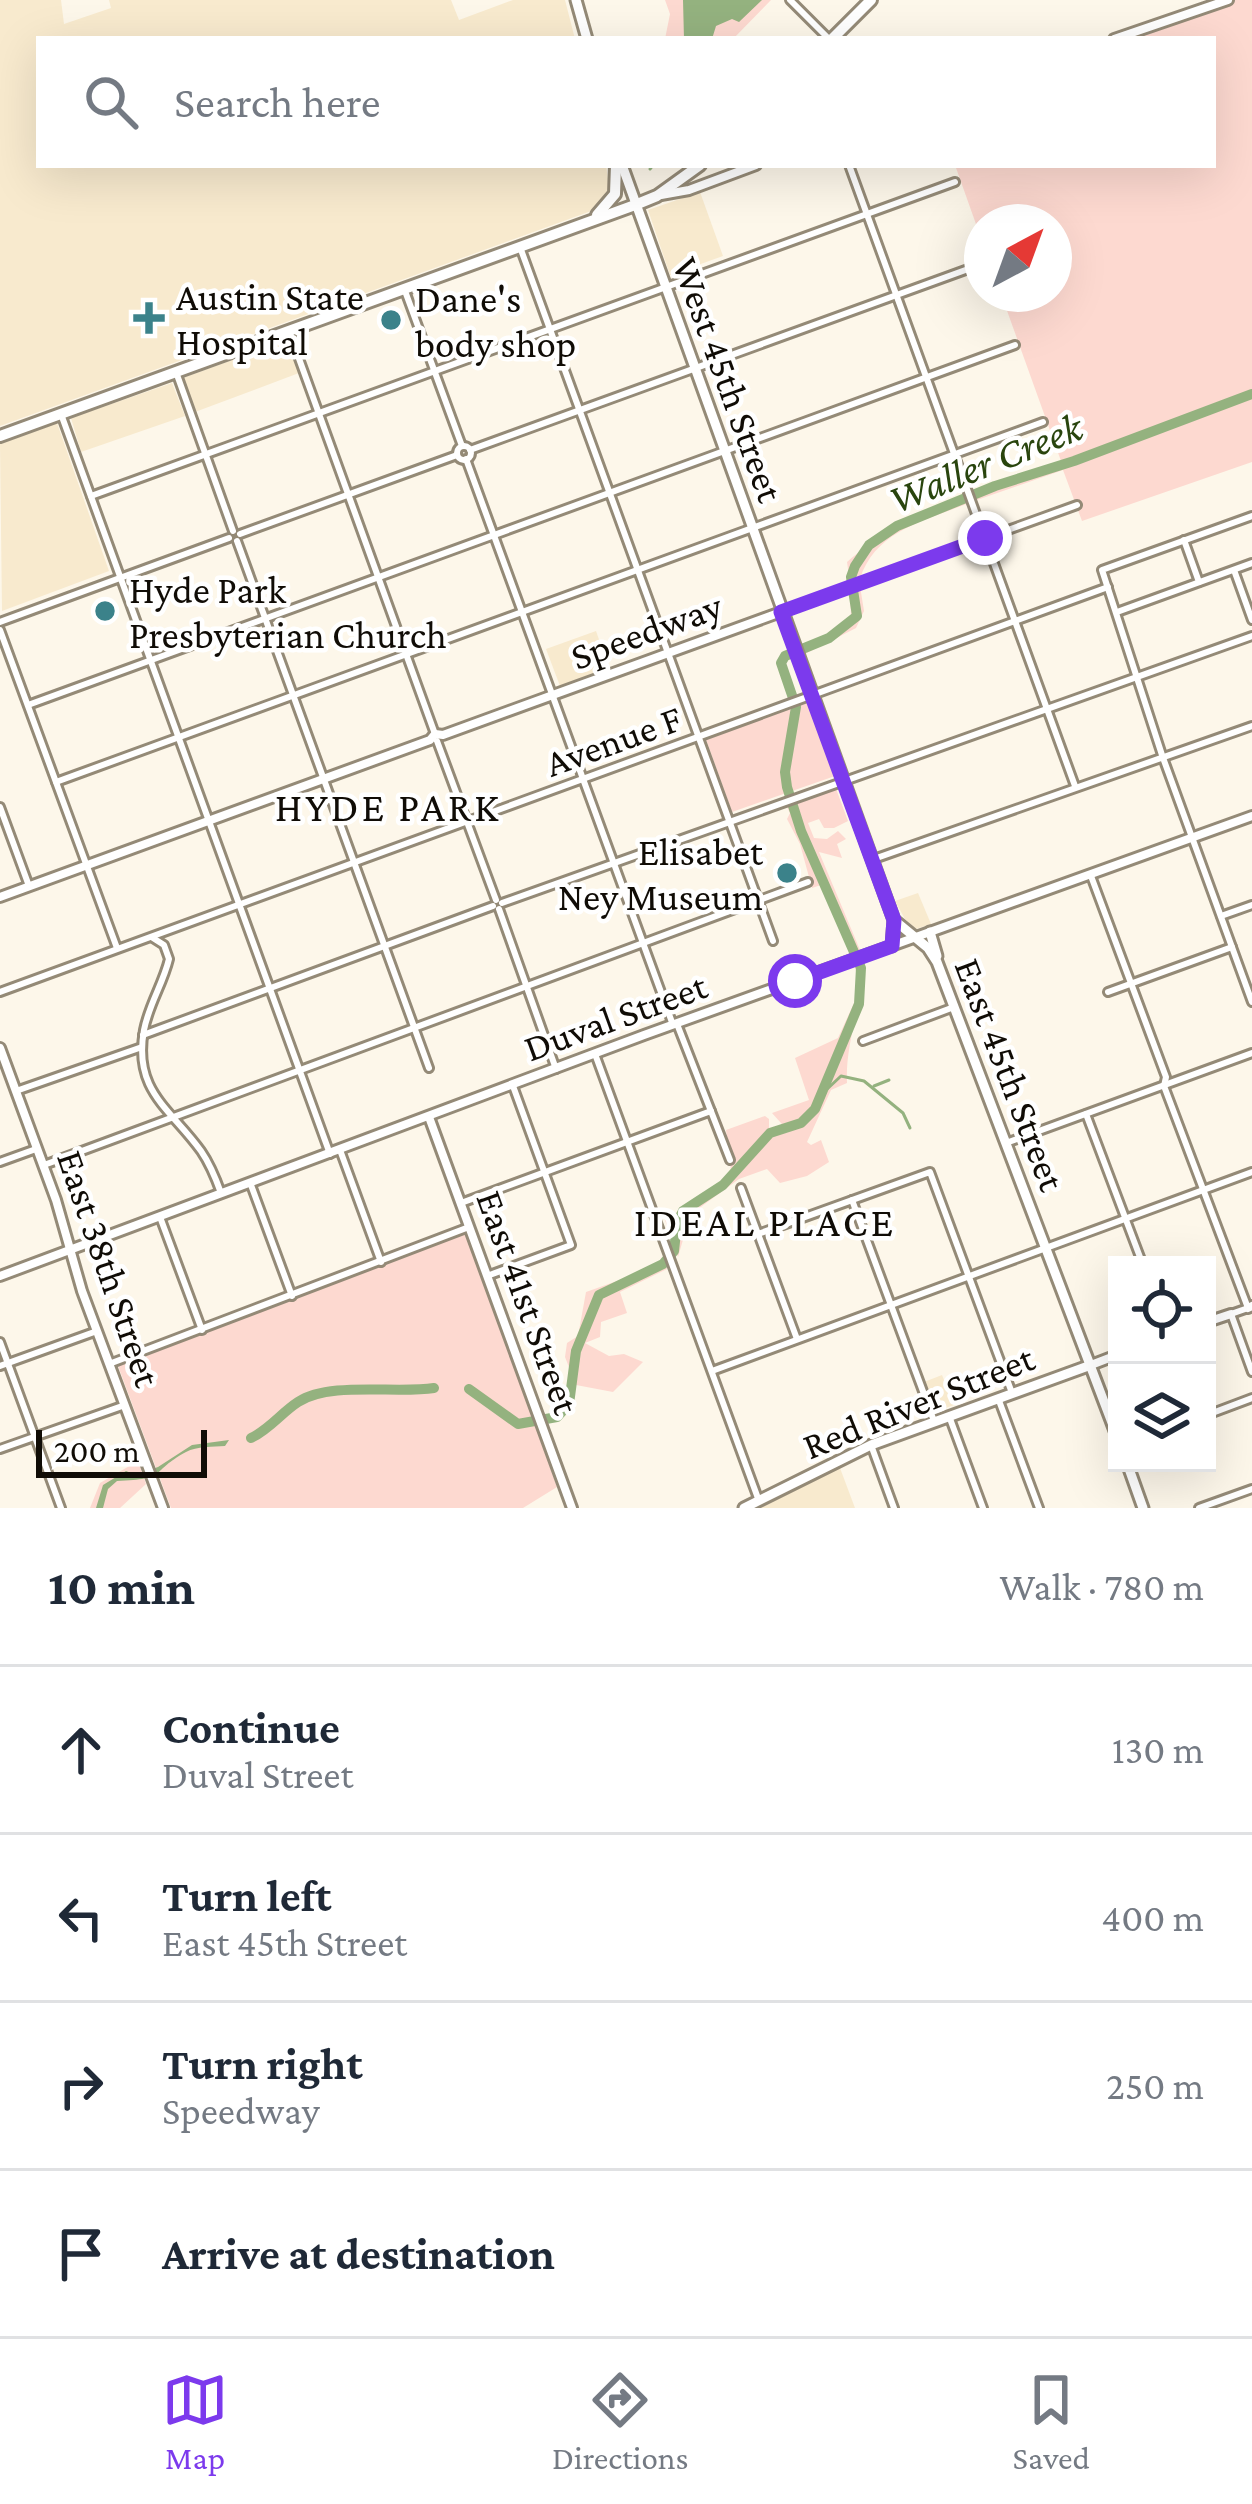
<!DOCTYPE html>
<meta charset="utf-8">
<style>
:root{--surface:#fff;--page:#f6f6f7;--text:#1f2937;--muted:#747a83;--line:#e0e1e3;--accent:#7c3aed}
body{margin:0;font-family:"Crimson Pro",serif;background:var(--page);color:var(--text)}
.controls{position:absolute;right:36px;bottom:36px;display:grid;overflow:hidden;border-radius:0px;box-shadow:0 12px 48px #0002}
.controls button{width:108px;height:108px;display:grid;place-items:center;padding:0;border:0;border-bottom:3px solid var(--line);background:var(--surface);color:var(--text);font:60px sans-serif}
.compass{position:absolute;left:964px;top:204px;width:108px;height:108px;border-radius:50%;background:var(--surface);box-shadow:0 12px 48px #0002;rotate:41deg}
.scale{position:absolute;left:36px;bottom:30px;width:171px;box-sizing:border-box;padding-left:12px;border:6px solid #100c06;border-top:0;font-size:33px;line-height:42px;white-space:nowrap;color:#100c06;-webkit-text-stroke:9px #fff;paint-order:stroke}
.stop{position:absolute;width:36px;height:36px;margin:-27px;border:9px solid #7c3aed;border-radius:50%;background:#fff}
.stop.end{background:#7c3aed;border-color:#fff;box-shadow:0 3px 12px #0008}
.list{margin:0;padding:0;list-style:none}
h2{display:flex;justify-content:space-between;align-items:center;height:156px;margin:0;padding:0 48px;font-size:51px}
h2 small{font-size:39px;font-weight:400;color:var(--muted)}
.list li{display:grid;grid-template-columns:78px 1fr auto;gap:36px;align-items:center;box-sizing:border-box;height:168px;padding:0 48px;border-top:3px solid var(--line)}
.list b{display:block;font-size:45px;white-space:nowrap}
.list p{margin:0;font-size:39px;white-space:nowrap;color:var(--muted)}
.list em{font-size:39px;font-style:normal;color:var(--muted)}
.icon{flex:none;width:66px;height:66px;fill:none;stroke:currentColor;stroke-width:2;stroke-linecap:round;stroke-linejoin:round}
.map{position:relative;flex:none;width:1252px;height:1508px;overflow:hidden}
.search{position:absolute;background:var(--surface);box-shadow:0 12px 48px #0002;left:36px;right:36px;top:36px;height:132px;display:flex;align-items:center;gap:30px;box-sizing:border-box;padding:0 42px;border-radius:0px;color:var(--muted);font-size:45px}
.sheet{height:828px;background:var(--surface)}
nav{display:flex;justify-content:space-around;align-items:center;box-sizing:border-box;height:168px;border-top:3px solid var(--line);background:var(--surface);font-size:33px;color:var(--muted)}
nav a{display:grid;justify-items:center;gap:6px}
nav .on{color:var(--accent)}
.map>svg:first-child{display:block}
.built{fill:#f8eace}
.green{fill:#fdd9d0}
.water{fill:#94b27f}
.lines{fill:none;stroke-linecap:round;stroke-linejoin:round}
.stream{stroke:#94b27f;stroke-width:3}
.river{stroke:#94b27f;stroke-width:10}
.minor-casing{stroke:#948a77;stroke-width:12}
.tertiary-casing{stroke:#948a77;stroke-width:14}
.secondary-casing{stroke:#948a77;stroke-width:15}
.primary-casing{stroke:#948a77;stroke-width:16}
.minor{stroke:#fff;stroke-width:6}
.tertiary{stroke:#fff;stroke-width:8}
.secondary{stroke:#fff;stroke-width:9}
.primary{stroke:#fff;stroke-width:10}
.route{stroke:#7c3aed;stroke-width:15}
.poi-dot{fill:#3b828a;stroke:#fff;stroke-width:4.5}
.labels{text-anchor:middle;stroke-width:9;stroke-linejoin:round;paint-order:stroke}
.poi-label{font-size:39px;fill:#100c06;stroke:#fff;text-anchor:start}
.street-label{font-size:39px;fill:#100c06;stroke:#fff}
.water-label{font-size:42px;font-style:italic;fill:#29450e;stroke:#fff}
.neighbourhood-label{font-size:42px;letter-spacing:3px;fill:#100c06;stroke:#fff}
</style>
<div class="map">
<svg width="1252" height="1508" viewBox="0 0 1252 1508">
<rect width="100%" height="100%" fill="#fdf7ea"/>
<g class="built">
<polygon points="0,0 61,0 64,24 111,8 109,0 451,0 459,20 513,0 565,0 575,39 39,39 39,165 606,165 610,193 594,210 0,426"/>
<polygon points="700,192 723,256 670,275 648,210"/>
<polygon points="287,340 299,373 195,412 183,378"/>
<polygon points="172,383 185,416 81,452 71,418"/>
<polygon points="57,423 109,571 2,611 0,444"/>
<polygon points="596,631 609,668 560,686 546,649"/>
<polygon points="918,893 931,924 916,929 905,919 895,901"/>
<polygon points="942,1375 954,1405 935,1412 924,1382"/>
<polygon points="840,1468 855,1508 760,1508"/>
</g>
<g class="green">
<polygon points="665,0 771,0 733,39 665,39 670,14"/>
<polygon points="1228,0 1252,0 1252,462 1082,521 1063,470 977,500 973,491 1061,461 1001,294 1054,294 1054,222 982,222 982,241 955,165 1213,165 1213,39 1114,39"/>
<path d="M966,494L969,503C927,520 875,530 860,579L850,583L847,562C887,528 918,513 966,494Z"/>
<polygon points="860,586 864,611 856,628 805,654 801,645 824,636 851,617 850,590"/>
<polygon points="807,701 835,776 732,812 705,737"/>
<polygon points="835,786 848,821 834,828 824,828 819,819 808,823 814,838 827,839 838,831 846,839 837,844 842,858 819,852 860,950 850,953 821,885 812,888 800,844 787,819 790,813 786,805"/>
<path d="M865,963C862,1005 845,1042 847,1083L831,1090L807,1142L811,1145L821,1140L829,1162L807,1176L780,1183L767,1169L739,1179L698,1209L689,1219L678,1257L665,1220L717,1186L731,1171L726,1130L765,1116L769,1119V1136L789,1132L772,1113L809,1100L795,1058L838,1038L860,990L855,967Z"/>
<polygon points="467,1233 557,1487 523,1508 171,1508 118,1366"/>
<polygon points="663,1259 667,1269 620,1292 627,1313 601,1322 600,1337 585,1343 609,1356 624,1354 643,1362 613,1392 576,1385 565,1357 567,1343 578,1336 586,1292 648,1270"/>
<polygon points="138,1461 146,1484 120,1508 90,1508 100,1483"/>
</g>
<g class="water">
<polygon points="683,0 762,0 739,22 732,19 716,26 712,39 684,39"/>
<path d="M229,1440L225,1446C213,1447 197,1446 186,1452C149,1472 169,1479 117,1481L108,1489L103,1508H96L103,1485L126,1471L136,1475L158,1467L192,1445Z"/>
</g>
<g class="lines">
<g class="stream">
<polyline points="650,169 653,165"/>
<polyline points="874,1086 889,1080"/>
<polyline points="824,1092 841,1076 864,1081 903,1113 910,1128"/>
</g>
<g class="river">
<polyline points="469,1389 518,1424 557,1417 569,1404 576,1351 599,1295 663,1264 674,1251 677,1223 683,1211 723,1185 770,1133 801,1123 815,1109 859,1004 861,968 801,831 787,787 785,772 796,707 781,663 785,656 829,638 857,616 851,577 855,566 869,545 897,526 995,486 1074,461 1252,394"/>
<path d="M251,1438C270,1429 281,1413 298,1402C330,1381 396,1394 434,1388"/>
</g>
<defs>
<g id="minor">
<polyline points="790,0 829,39"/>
<polyline points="849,165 1075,786"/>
<polyline points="520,247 773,941"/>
<polyline points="405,291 462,446"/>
<polyline points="289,331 435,734"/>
<polyline points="176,372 233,531"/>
<polyline points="61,414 330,1154"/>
<circle cx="464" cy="453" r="7"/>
<polyline points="470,450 982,264"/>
<polyline points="466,459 673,1025"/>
<polyline points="91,496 955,182"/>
<polyline points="1252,516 1102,570 1162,755 1252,1002"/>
<polyline points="240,534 457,455"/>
<polyline points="1184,540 1199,582"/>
<polyline points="237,541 429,1068"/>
<polyline points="1234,570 1252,620"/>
<polyline points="781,612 1077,505"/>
<polyline points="1117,612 1252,563"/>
<polyline points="0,622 229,538"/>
<polyline points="0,630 117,948"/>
<polyline points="28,705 1015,345"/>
<polyline points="437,741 496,900"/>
<polyline points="56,782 1043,422"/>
<polyline points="0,807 29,886"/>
<polyline points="871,860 1252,726"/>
<polyline points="1091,876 1166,1077 1164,1086 1248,1308 1231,1314 1252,1372"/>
<polyline points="502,903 1252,636"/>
<polyline points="499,909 556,1069"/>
<polyline points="1221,916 1252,905"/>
<path d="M153,938L164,945L169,959C163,984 149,1004 144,1030C133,1091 170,1108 201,1151C210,1164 216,1179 221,1193"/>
<polyline points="0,992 1108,587"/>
<polyline points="1108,992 1232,947"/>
<polyline points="677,1024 730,1160"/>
<polyline points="143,1035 493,906"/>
<polyline points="863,1041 954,1007"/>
<polyline points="595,1054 759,1501"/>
<polyline points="16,1091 142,1047"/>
<polyline points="1086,1114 1143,1265"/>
<polyline points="1006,1143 1252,1053"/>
<polyline points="340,1150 381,1262"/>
<polyline points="0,1162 36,1149"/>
<polyline points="44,1165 808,882"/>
<polyline points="251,1185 292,1296"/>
<polyline points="741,1188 797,1339"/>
<polyline points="852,1200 934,1421"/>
<polyline points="461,1203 711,1111"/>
<polyline points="160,1217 202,1330"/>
<polyline points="758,1234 930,1172 1012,1393"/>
<polyline points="487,1276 571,1245 513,1086"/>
<polyline points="0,1342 61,1508"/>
<polyline points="109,1364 469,1227"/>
<polyline points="0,1366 97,1331"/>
<polyline points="712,1371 1252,1172"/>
<polyline points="998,1398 1039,1508"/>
<polyline points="1207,1415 1252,1398"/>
<polyline points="949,1416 983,1508"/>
<polyline points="871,1445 894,1508"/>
<polyline points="0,1449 125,1405"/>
<polyline points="1199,1508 1252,1489"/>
</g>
<g id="tertiary">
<polyline points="1114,39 1228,0"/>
<polyline points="661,195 689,190 756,165"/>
<polyline points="0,897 430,740 435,734 443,735 781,612"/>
<polyline points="0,1048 56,1200 82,1291 163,1508"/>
<polyline points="429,1117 572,1508"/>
<polyline points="0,1276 644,1035 1252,816"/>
<polyline points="1248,1308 1252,1306"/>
<polyline points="1207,1322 1231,1314"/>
<polyline points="1091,1365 1117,1355"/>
</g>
<g id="secondary">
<polyline points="576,0 587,39"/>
<polyline points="622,165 894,920 928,948 937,962 1117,1436"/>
<polyline points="930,932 937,956"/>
<polyline points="892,946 894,920"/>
<polyline points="1127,1463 1143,1508"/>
<polyline points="744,1508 871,1445 1091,1365"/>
</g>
<g id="primary">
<polyline points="832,39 871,0"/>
<polyline points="597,215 615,194 616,165"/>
<polyline points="0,436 635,205 657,196 700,165"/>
</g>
</defs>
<use href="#minor" class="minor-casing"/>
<use href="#tertiary" class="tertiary-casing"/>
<use href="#secondary" class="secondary-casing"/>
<use href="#primary" class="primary-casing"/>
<use href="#minor" class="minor"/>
<use href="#tertiary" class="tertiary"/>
<use href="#secondary" class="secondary"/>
<use href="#primary" class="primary"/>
</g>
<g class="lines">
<polyline class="route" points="795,981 892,946 894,920 781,612 985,538"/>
</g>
<g class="poi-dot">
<path d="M143 300h12v12h12v12h-12v12h-12v-12h-12v-12h12z"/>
<circle cx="391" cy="320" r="12"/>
<circle cx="105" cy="611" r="12"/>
<circle cx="787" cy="873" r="12"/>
</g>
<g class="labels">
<g class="poi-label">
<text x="176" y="310">Austin State<tspan x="176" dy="45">Hospital</tspan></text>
<text x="415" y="312">Dane's<tspan x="415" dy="45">body shop</tspan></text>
<text x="129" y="603">Hyde Park<tspan x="129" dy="45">Presbyterian Church</tspan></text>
<text x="763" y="865" text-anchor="end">Elisabet<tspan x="763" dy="45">Ney Museum</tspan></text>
</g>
<g class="street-label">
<text transform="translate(729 379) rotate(70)" y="14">West 45th Street</text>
<text transform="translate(646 630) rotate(-20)" y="14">Speedway</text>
<text transform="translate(613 740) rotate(-20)" y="14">Avenue F</text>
<text transform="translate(615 1016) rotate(-20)" y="14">Duval Street</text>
<text transform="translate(1011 1074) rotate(69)" y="14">East 45th Street</text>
<text transform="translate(110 1268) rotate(71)" y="14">East 38th Street</text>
<text transform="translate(529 1302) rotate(70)" y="14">East 41st Street</text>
<text transform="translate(918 1401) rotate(-22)" y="14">Red River Street</text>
</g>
<g class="water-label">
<text transform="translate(985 462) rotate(-22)" y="15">Waller Creek</text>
</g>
<g class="neighbourhood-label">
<text x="388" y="821">HYDE PARK</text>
<text x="765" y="1236">IDEAL PLACE</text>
</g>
</g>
</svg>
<div class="controls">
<button><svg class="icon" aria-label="locate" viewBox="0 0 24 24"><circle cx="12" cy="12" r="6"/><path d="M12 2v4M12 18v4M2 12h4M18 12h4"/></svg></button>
<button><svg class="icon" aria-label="layers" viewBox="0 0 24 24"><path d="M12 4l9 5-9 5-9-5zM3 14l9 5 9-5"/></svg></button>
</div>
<svg class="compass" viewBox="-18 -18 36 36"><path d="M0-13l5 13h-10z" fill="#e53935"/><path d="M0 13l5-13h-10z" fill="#747a83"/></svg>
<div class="scale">200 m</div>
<div class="stop" style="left:795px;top:981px"></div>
<div class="stop end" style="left:985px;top:538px"></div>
<div class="search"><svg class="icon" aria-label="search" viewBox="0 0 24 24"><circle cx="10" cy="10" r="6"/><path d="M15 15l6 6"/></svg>Search here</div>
</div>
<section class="sheet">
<h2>10 min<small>Walk · 780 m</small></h2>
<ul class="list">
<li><svg class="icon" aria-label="ahead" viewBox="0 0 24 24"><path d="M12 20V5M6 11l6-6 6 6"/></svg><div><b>Continue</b><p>Duval Street</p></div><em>130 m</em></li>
<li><svg class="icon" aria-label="left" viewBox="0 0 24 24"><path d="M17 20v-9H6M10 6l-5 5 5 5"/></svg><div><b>Turn left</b><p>East 45th Street</p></div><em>400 m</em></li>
<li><svg class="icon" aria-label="right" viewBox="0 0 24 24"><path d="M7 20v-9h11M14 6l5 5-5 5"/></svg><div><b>Turn right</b><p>Speedway</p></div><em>250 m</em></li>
<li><svg class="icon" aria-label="arrive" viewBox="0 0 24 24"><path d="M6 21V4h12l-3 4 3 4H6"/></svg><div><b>Arrive at destination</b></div></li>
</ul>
</section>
<nav>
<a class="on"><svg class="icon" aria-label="map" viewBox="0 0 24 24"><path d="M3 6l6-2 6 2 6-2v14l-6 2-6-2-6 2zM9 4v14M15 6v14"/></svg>Map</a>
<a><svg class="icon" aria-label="directions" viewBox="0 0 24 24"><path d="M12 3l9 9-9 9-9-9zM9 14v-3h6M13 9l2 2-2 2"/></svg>Directions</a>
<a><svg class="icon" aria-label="saved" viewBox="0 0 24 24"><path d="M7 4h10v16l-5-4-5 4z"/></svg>Saved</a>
</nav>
